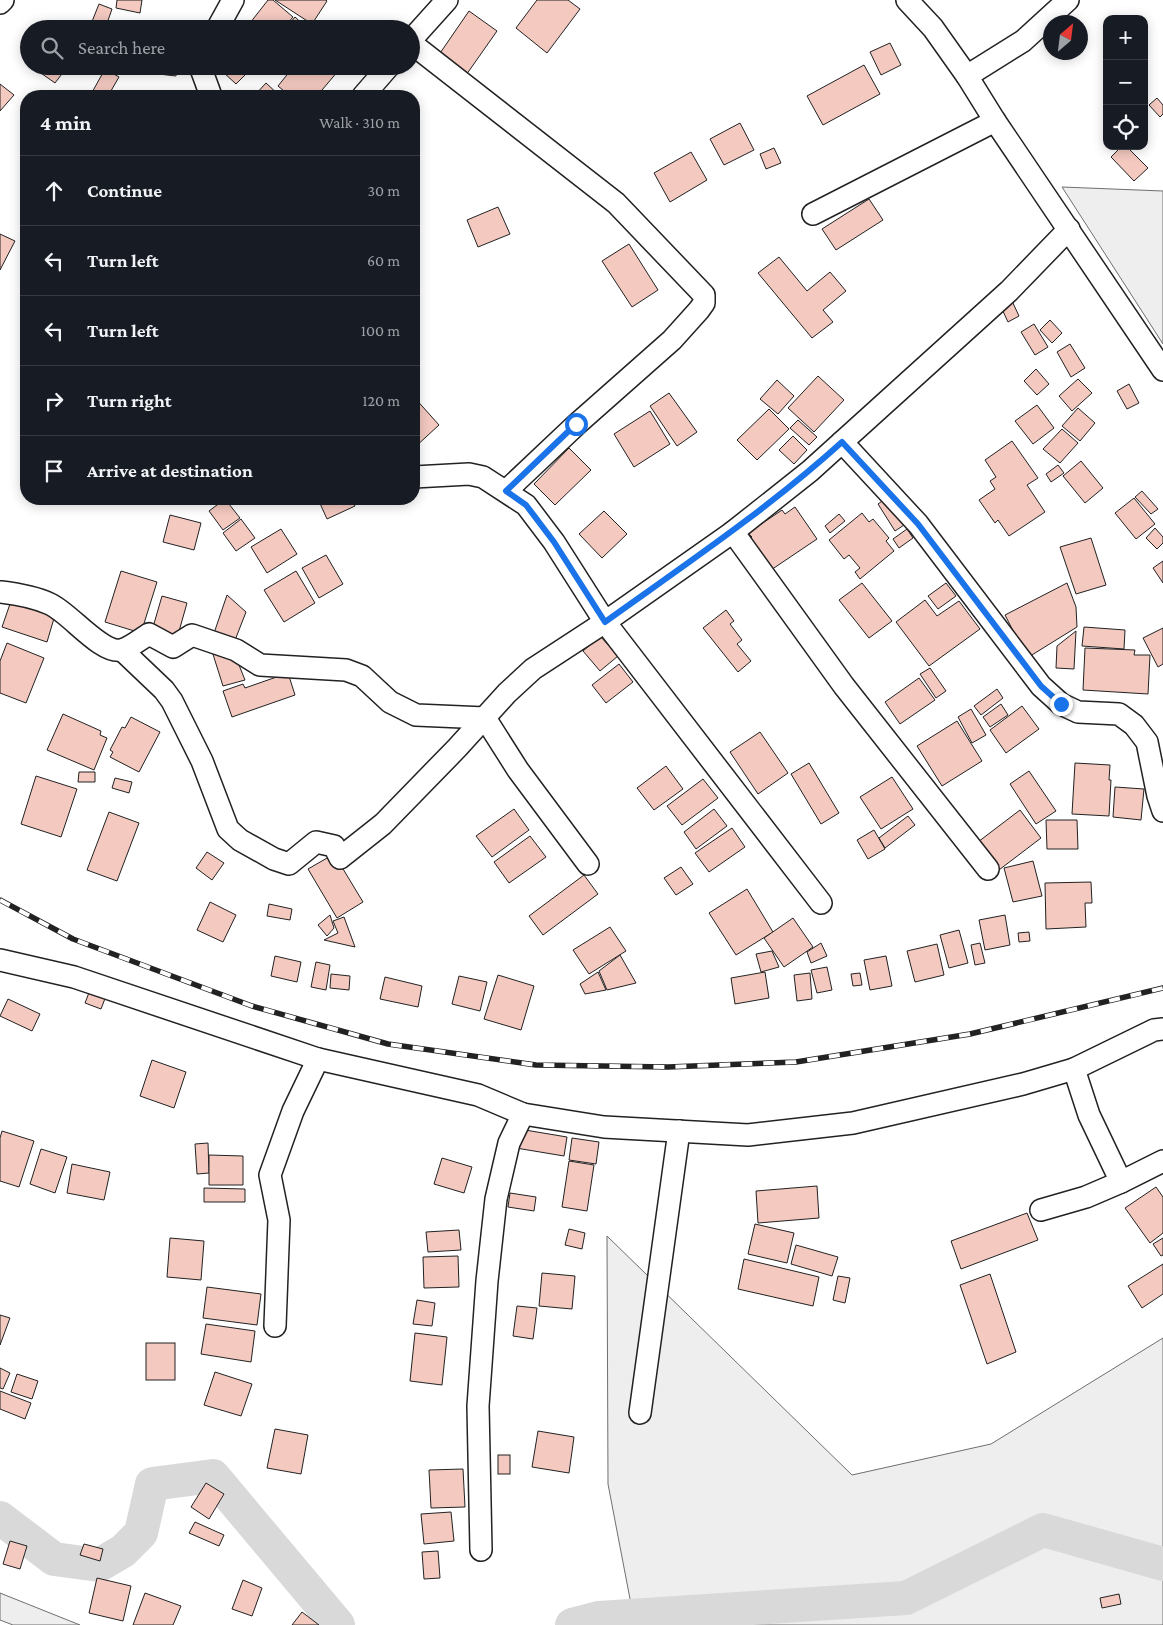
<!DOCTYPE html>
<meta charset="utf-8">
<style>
:root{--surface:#171b24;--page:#242831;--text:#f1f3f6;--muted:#9ea1a6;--line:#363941}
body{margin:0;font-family:"Crimson Pro",serif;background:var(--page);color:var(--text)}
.controls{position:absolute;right:15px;top:15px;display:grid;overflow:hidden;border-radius:10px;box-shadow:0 2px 12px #0003}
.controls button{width:45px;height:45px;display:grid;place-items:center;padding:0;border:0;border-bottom:1px solid var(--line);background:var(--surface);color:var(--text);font:25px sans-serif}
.compass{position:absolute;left:1043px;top:15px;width:45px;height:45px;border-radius:50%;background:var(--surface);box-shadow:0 2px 12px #0003;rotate:28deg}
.stop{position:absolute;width:15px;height:15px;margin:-11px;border:4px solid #1a73e8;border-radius:50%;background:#fff}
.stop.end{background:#1a73e8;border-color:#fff;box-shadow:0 1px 5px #0008}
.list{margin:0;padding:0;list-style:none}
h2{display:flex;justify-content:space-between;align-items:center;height:65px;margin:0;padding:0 20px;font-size:21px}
h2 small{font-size:16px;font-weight:400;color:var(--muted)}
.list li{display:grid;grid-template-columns:32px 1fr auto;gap:15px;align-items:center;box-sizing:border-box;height:70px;padding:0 20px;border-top:1px solid var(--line)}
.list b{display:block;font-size:19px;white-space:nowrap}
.list em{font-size:16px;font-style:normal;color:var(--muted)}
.icon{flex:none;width:28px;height:28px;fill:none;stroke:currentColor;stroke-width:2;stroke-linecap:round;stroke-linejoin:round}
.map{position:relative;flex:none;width:1163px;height:1625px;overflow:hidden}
.search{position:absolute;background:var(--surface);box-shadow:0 2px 12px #0003;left:20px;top:20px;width:400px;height:55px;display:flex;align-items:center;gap:12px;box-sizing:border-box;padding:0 18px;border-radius:28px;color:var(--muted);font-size:19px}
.panel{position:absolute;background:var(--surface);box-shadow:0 2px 12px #0003;left:20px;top:90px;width:400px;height:415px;border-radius:20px}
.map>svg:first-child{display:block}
.green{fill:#eee;stroke:#6f6f6f}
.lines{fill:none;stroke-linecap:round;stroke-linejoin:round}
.river{stroke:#d9d9d9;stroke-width:34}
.building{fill:#f3c9c0;stroke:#222}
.minor-casing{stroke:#222;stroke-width:24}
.minor{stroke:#fff;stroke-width:21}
.rail-casing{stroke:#222;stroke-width:5.5}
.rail{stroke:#fff;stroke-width:4;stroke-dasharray:11;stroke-linecap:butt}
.route{stroke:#1a73e8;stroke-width:6}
</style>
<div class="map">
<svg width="1163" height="1625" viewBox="0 0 1163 1625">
<rect width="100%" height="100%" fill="#fff"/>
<g class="green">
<polygon points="1062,187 1163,191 1163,344"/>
<polygon points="607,1236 852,1475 991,1444 1163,1338 1163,1625 635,1625 608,1484"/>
<polygon points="0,1593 80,1625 13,1625 0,1620"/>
</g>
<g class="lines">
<g class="river">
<polyline points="0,1518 54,1559 99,1565 123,1551 141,1533 152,1484 213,1476 338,1625"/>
<polyline points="572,1625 599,1618 906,1598 1043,1530 1163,1564"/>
</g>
</g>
<g class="building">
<polygon points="117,0 142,0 140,13 116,8"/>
<polygon points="268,0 273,0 293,17 283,29 257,29 250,23"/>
<polygon points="275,0 326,0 327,1 312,24"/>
<polygon points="537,0 568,0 580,9 547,53 516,28"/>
<polygon points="99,4 112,9 105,29 89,29"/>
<polygon points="469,11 497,31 464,78 436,59"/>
<polygon points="295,17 308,29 285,29"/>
<polygon points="890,43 901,65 881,75 870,52"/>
<polygon points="864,65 880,94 823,125 807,96"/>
<polygon points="41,66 68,66 55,83 38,71"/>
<polygon points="150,66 177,66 176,76 150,73"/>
<polygon points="229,66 246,66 250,70 236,84 223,72"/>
<polygon points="294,66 332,66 338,71 317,96 290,96 278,86"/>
<polygon points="105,69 119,77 108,96 90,96"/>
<polygon points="266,83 280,96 254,96"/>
<polygon points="0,84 14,95 0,111"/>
<polygon points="1157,98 1163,105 1163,114 1160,117 1149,105"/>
<polygon points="740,123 754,150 724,165 710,139"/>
<polygon points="1122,146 1126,146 1148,168 1134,181 1111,157"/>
<polygon points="774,148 781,163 766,169 760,154"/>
<polygon points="691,152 707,180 670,202 654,173"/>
<polygon points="869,199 883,220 836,250 822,229"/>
<polygon points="498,207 510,234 478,247 467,220"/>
<polygon points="0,234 15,241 0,270"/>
<polygon points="629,244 658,290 632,307 602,261"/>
<polygon points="779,257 807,291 830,272 846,291 823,310 833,322 812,338 758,273"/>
<polygon points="1012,301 1019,316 1008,322 1001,307"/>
<polygon points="1050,320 1062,333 1052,343 1040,330"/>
<polygon points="1034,324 1048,347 1035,355 1021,332"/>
<polygon points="1070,344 1085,368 1071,377 1057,352"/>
<polygon points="1036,369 1049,384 1037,395 1024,381"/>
<polygon points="818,376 844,400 814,432 788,408"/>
<polygon points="1078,379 1092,393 1072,411 1059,396"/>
<polygon points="777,380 794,396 778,414 760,399"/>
<polygon points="1129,384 1139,403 1127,409 1117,391"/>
<polygon points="669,393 697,432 677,446 650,406"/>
<polygon points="414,397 439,425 414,448"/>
<polygon points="1037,405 1054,428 1033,444 1015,421"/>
<polygon points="1078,408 1095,423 1080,441 1062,426"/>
<polygon points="769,409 789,429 757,460 737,440"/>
<polygon points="650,411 670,444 634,467 614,434"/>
<polygon points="798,420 817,437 809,445 790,428"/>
<polygon points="1062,429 1078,443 1060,463 1043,449"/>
<polygon points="793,436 807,450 794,464 779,450"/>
<polygon points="1012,441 1038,478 1027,485 1045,512 1009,536 998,520 995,523 979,500 995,489 990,481 996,477 985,460"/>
<polygon points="569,448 591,470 555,505 534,484"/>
<polygon points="1081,461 1103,488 1085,503 1063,476"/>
<polygon points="1058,465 1064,473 1051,482 1046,474"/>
<polygon points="1142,491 1158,509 1151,514 1135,497"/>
<polygon points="889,496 907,523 895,531 878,504"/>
<polygon points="1134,498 1155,524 1136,539 1115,513"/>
<polygon points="225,499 240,518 223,530 209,511"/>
<polygon points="318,499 351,499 355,506 327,519"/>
<polygon points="795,507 817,539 768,572 746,541 752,537 748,533 782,510 785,514"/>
<polygon points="604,511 627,534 602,558 579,534"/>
<polygon points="862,513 869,522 873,519 889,538 886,541 894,551 860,579 855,572 860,568 849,555 844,559 829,540"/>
<polygon points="839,514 845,521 830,533 825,526"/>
<polygon points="170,515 201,523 194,550 163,542"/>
<polygon points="241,519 255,538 236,551 223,533"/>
<polygon points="1155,528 1163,537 1163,543 1157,549 1146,538"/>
<polygon points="281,529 297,554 267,573 251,547"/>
<polygon points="907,529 913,538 899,548 893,539"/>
<polygon points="1091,538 1106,585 1076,594 1060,547"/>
<polygon points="326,555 343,584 319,598 302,568"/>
<polygon points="1163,561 1163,583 1153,568"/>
<polygon points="121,571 157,582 141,633 105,622"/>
<polygon points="296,571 315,603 284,622 264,590"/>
<polygon points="862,583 892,621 869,638 839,600"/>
<polygon points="946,583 956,596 938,609 928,596"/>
<polygon points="1067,583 1076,607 1077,627 1027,658 1005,615"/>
<polygon points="227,595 246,612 232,648 211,642"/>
<polygon points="162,596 187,603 176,642 151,634"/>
<polygon points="925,600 937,616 959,601 980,629 929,666 896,622"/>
<polygon points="11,601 55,615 47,642 2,627"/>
<polygon points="726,610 734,621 730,624 742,640 737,644 751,661 738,672 703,628"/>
<polygon points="1084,627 1125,630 1124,649 1082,646"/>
<polygon points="1163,628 1163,664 1158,667 1143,638"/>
<polygon points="1076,631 1074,669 1056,668 1057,646"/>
<polygon points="600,636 618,656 600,671 583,651"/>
<polygon points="7,643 44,658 26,703 0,693 0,661"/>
<polygon points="211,648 233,650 245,680 223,686"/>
<polygon points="1085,648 1135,650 1134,655 1150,655 1148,694 1083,690"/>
<polygon points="619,664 633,682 606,703 592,685"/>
<polygon points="930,668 946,691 936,698 920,674"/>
<polygon points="288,673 295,695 232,717 223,691 243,684 245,688"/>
<polygon points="919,678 935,700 900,724 885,702"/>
<polygon points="997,689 1003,698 981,715 974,706"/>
<polygon points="1001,704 1008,715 990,727 983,717"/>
<polygon points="1022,706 1039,729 1006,753 990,730"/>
<polygon points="971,709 986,735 972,743 958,717"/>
<polygon points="63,714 101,731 100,735 107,738 94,770 47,750"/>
<polygon points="131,717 160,732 139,772 110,757 113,752 110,750 122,727 125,728"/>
<polygon points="957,721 982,761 942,786 917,746"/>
<polygon points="760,732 788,773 758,794 730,752"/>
<polygon points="809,763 839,813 821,824 791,774"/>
<polygon points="1075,763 1110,765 1109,780 1111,780 1109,816 1072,814"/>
<polygon points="666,766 683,789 654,810 637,788"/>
<polygon points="1029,771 1056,811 1036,824 1010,784"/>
<polygon points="79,772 95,772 95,782 78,782"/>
<polygon points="36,776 77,789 61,837 21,824"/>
<polygon points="892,777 913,809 881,829 860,797"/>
<polygon points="115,778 132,782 129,793 112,788"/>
<polygon points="703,779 718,798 682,825 667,806"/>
<polygon points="1115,787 1144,789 1141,820 1113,817"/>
<polygon points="514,809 529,830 492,857 476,836"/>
<polygon points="714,809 727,826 696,849 684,832"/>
<polygon points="1020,810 1041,838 995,873 974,845"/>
<polygon points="109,812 139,823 117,881 87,870"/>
<polygon points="908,816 915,825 885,848 879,838"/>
<polygon points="1046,820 1077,820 1078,849 1047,849"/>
<polygon points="732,828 745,847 709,872 695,853"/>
<polygon points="874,830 885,849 868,859 857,840"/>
<polygon points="530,836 546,857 509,883 494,862"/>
<polygon points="207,852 224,863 212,880 196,868"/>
<polygon points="334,854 363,902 337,918 308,869"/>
<polygon points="1033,861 1042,896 1013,902 1004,868"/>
<polygon points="681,867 693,884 676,895 664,878"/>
<polygon points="584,875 598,894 543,935 529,916"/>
<polygon points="1091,882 1092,903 1085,903 1086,927 1046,929 1045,883"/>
<polygon points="747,889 773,932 736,955 709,913"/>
<polygon points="210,902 236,915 223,942 197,930"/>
<polygon points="269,904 292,909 290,920 267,916"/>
<polygon points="330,915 334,928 327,936 318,925"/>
<polygon points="1005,915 1010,945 985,950 979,920"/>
<polygon points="344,917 355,947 324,940 338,933 333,921"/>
<polygon points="793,918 813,947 784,967 764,938"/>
<polygon points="610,927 626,951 589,974 573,950"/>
<polygon points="959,930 968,963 949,968 940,935"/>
<polygon points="1029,932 1030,941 1019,942 1018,933"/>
<polygon points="821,943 827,956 811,963 807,952"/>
<polygon points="980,943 985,963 975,965 971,945"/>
<polygon points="937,944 944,975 915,982 907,951"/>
<polygon points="772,951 779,967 761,972 756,954"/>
<polygon points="620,955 636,983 607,990 599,971"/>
<polygon points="275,956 301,962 297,982 271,976"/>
<polygon points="886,956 892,986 870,990 864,960"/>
<polygon points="316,962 330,965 326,990 311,987"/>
<polygon points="827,967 832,990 817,993 811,970"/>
<polygon points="598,972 606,990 585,994 580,984"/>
<polygon points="765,972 769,998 735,1004 731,978"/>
<polygon points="810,973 812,999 797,1001 794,975"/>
<polygon points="860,973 862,985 853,986 851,974"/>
<polygon points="331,974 350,976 349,990 330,988"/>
<polygon points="498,975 534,986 521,1030 484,1019"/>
<polygon points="459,976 487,982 480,1011 452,1004"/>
<polygon points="385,977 422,986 418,1007 380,999"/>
<polygon points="90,990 106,996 101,1009 85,1003"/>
<polygon points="8,999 40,1014 32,1031 0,1016"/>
<polygon points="152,1060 186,1072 174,1108 140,1096"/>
<polygon points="519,1129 567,1137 564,1156 516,1148"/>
<polygon points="2,1131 34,1141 19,1187 0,1181 0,1138"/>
<polygon points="572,1138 599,1142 596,1164 569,1160"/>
<polygon points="208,1143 209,1173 197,1174 195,1144"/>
<polygon points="41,1149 67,1157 55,1193 30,1184"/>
<polygon points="209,1155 243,1156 243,1185 209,1185"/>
<polygon points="442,1158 472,1167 464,1193 434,1184"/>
<polygon points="569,1161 594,1165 587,1211 562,1207"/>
<polygon points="72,1164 110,1172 104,1200 67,1193"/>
<polygon points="817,1186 819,1218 758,1223 756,1191"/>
<polygon points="1156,1187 1163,1197 1163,1233 1150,1243 1125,1208"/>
<polygon points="204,1188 245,1189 245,1202 204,1202"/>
<polygon points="510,1193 536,1197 534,1211 508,1207"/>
<polygon points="1027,1213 1038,1240 961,1269 951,1241"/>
<polygon points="755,1224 794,1233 787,1263 748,1254"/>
<polygon points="569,1229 585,1233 582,1249 565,1245"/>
<polygon points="459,1230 461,1250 428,1252 426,1232"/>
<polygon points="170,1238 204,1241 201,1280 167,1277"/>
<polygon points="1163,1238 1163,1255 1161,1256 1153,1244"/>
<polygon points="796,1245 838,1257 832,1276 791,1264"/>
<polygon points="458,1256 459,1287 424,1288 423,1257"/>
<polygon points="744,1259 819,1277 813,1306 738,1289"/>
<polygon points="1163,1264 1163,1294 1142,1308 1128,1286"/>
<polygon points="542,1273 575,1276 572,1309 539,1306"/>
<polygon points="990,1274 1016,1352 987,1364 960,1285"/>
<polygon points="838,1276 850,1278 845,1303 833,1300"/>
<polygon points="207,1287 261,1294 257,1325 203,1318"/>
<polygon points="417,1300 435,1303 432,1326 413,1324"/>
<polygon points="517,1306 537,1308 533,1339 513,1336"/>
<polygon points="0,1315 10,1318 0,1345"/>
<polygon points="206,1324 255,1331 251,1362 201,1354"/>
<polygon points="415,1333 447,1337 442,1385 410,1381"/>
<rect x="146" y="1343" width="29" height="37"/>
<polygon points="0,1368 10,1373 3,1389 0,1388"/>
<polygon points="215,1372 252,1384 241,1416 204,1405"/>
<polygon points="17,1374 38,1381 32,1399 11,1392"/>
<polygon points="0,1391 31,1403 25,1419 0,1409"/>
<polygon points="275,1429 308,1435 301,1474 267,1468"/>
<polygon points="538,1431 574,1437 569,1473 532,1467"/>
<rect x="498" y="1455" width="12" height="19"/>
<polygon points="463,1469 465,1507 431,1508 429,1470"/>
<polygon points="206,1483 224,1494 209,1519 191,1507"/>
<polygon points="451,1512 454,1541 424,1544 421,1514"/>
<polygon points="195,1522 224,1535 219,1546 189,1533"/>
<polygon points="10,1541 27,1546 20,1569 3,1564"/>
<polygon points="84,1544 103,1549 100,1561 80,1555"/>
<polygon points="438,1551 440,1578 424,1579 422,1552"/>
<polygon points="97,1578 131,1586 123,1621 89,1613"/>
<polygon points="243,1580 262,1588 252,1616 232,1609"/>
<polygon points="145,1593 181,1606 173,1625 133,1625"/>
<polygon points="1119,1594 1121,1604 1102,1608 1100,1598"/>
<polygon points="302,1612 319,1625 292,1625"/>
</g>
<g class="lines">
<defs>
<g id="minor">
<polyline points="907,0 933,28 967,76 995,121 1163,370"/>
<polyline points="0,3 3,0"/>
<polyline points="217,29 233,0"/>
<polyline points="411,40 447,0"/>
<polyline points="411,43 616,203 704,295 704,303 699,310 672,340 577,424 506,491"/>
<polyline points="200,66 211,96"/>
<polyline points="967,76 1023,41 1068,0"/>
<polyline points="363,96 389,66"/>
<polyline points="813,214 995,121"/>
<polyline points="842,442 918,524 1041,686 1061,704 1078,712 1119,714 1134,725 1147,742 1158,796 1163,811"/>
<polyline points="414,477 469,474 483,477 526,505 554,542 605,622 821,903"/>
<polyline points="733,532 844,686 988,869"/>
<path d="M1,592C18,594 35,597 50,604C70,613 101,654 121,650C130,648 141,639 149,634L173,647L192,635L236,650L260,665L346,670L362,676L390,702L416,715L485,718L518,770L588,864"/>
<polyline points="122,650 164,690 172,701 202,761 228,829 240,840 274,859 289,864 316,842 334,846 340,858 383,824 457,748 507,693 533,669 605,622 733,532 810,471 1009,291 1069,229"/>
<polyline points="0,960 74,977 318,1059 478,1095 523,1114 604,1127 748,1135 853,1123 1023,1084 1074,1069 1154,1030 1163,1029"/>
<polyline points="1074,1069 1089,1115 1121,1182"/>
<polyline points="1041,1210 1086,1197 1121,1182 1163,1161"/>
<polyline points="275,1326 279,1220 270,1175 293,1111 318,1059"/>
<polyline points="640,1413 679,1131"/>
<polyline points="481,1550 478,1406 487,1281 496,1199 509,1143 523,1114"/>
</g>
</defs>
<use href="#minor" class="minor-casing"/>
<use href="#minor" class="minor"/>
<defs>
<polyline id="rail" points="0,900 73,939 252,1006 388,1044 536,1065 668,1067 796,1062 970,1034 1163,988"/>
</defs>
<use href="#rail" class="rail-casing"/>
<use href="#rail" class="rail"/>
</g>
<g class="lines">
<path class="route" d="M576,424L506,491L526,505L554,542L605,622C686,564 768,509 842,442L918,524L1041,686L1061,704"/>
</g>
</svg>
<div class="controls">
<button>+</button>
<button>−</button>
<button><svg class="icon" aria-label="locate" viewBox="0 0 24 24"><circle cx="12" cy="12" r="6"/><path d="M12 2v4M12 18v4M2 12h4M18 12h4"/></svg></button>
</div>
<svg class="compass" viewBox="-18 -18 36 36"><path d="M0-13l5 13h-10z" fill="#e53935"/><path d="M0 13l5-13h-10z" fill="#9ea1a6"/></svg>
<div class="stop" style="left:576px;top:424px"></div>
<div class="stop end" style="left:1061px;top:704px"></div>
<div class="search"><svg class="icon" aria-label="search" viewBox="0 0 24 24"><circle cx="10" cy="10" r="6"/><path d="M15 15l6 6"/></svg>Search here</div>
<section class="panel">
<h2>4 min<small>Walk · 310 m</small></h2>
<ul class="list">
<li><svg class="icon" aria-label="ahead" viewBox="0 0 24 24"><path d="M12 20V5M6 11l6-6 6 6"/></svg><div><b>Continue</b></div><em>30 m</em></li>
<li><svg class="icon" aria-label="left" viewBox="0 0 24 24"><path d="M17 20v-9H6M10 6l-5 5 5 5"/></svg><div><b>Turn left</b></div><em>60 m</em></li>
<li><svg class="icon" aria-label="left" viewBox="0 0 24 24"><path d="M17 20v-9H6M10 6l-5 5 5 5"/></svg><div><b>Turn left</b></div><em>100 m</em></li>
<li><svg class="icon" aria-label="right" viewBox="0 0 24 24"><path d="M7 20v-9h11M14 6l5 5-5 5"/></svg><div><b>Turn right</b></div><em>120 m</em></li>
<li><svg class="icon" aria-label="arrive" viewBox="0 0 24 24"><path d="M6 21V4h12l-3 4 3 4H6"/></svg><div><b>Arrive at destination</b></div></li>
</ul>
</section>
</div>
